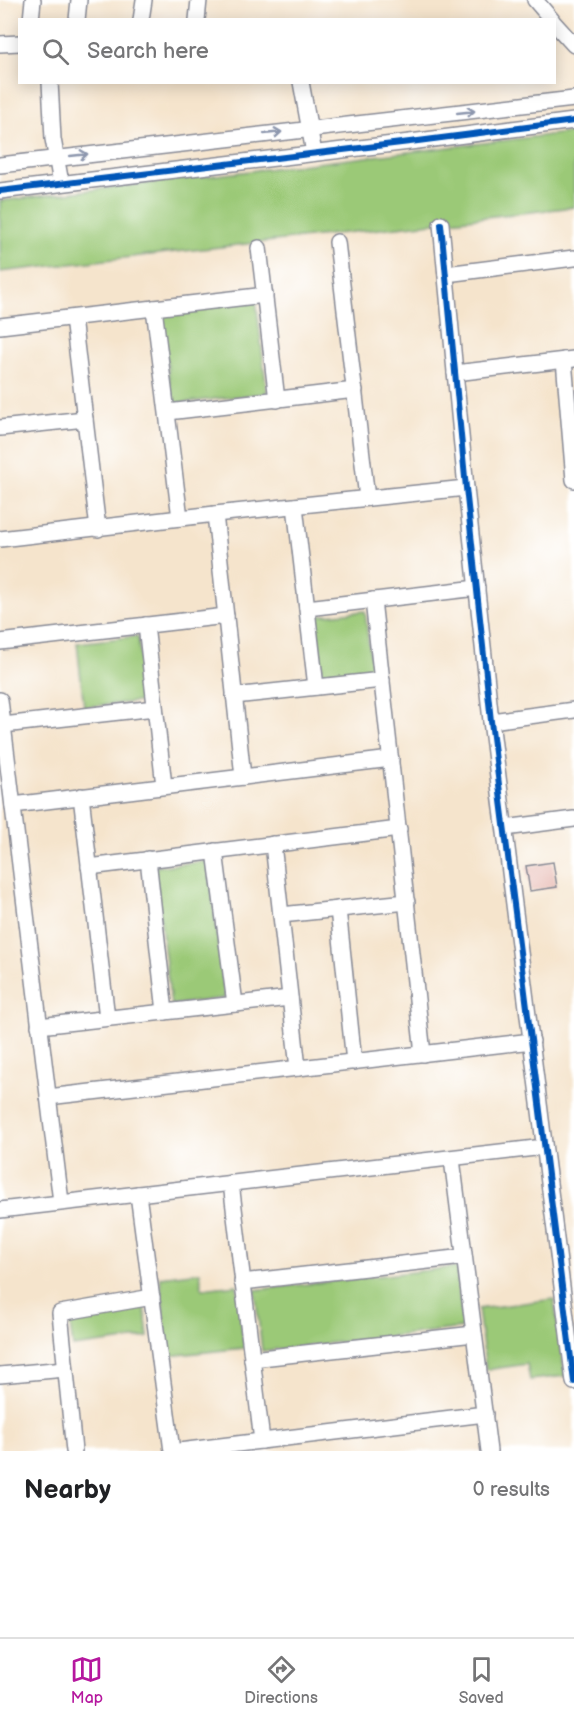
<!DOCTYPE html>
<style>
:root{--surface:#fff;--page:#f6f6f6;--text:#202124;--muted:#757577;--line:#e0e0e0;--accent:#b5179e}
body{margin:0;font-family:"Balsamiq Sans",sans-serif;background:var(--page);color:var(--text)}
.list{margin:0;padding:0;list-style:none}
h2{display:flex;justify-content:space-between;align-items:center;height:78px;margin:0;padding:0 24px;font-size:26px}
h2 small{font-size:20px;font-weight:400;color:var(--muted)}
.icon{flex:none;width:33px;height:33px;fill:none;stroke:currentColor;stroke-width:2;stroke-linecap:round;stroke-linejoin:round}
.map{position:relative;flex:none;width:574px;height:1451px;overflow:hidden}
.search{position:absolute;background:var(--surface);box-shadow:0 3px 15px #0003;left:18px;right:18px;top:18px;height:66px;display:flex;align-items:center;gap:15px;box-sizing:border-box;padding:0 21px;border-radius:0px;color:var(--muted);font-size:22px}
.sheet{height:186px;background:var(--surface)}
nav{display:flex;justify-content:space-around;align-items:center;box-sizing:border-box;height:84px;border-top:2px solid var(--line);background:var(--surface);font-size:16px;color:var(--muted)}
nav a{display:grid;justify-items:center;gap:3px}
nav .on{color:var(--accent)}
.map>svg:first-child{display:block}
.green{fill:#9bc977;stroke:#5b7c6a;stroke-width:1.5}
.building{fill:#e4b0a8}
.lines{fill:none;stroke-linecap:round;stroke-linejoin:round}
.minor-casing{stroke:#888a95;stroke-width:18}
.minor{stroke:#fff;stroke-width:15}
.cycleway-casing{stroke:#fff;stroke-width:10}
.cycleway{stroke:#0057b8;stroke-width:6}
.oneway{stroke:#8d97ae}
</style>
<div class="map">
<svg width="574" height="1451" viewBox="0 0 574 1451">
<rect width="100%" height="100%" fill="#fff"/>
<filter id="ink" filterUnits="userSpaceOnUse"><feTurbulence type="fractalNoise" baseFrequency=".0167" numOctaves="2"/><feDisplacementMap in="SourceGraphic" scale="12" xChannelSelector="R" yChannelSelector="G"/><feConvolveMatrix kernelMatrix="1 2 1 2 8 2 1 2 1" color-interpolation-filters="sRGB"/></filter>
<filter id="wash" filterUnits="userSpaceOnUse"><feTurbulence type="fractalNoise" baseFrequency=".008" numOctaves="4" result="noise"/><feDisplacementMap in="SourceGraphic" scale="24" xChannelSelector="R" yChannelSelector="G"/><feGaussianBlur stdDeviation="1.35" result="paint"/><feColorMatrix in="noise" values="0 0 0 0 0 0 0 0 0 0 0 0 0 0 0 0 0 1.4 0 .05"/><feComposite in="paint" operator="in"/></filter>
<g filter="url(#wash)">
<rect width="100%" height="100%" fill="#f5e4cc"/>
<g class="green">
<polygon points="574,132 574,207 0,272 0,201"/>
<polygon points="256,299 267,393 172,404 161,310"/>
<polygon points="365,611 372,673 323,678 316,616"/>
<polygon points="138,636 145,701 84,707 77,643"/>
<polygon points="208,861 225,998 171,1005 154,867"/>
<polygon points="456,1267 463,1328 262,1351 255,1290"/>
<polygon points="200,1272 202,1289 237,1285 244,1348 168,1356 160,1277"/>
<polygon points="554,1299 565,1376 530,1380 527,1364 486,1370 478,1309"/>
<polygon points="144,1301 148,1337 73,1347 68,1310"/>
</g>
<g id="blocks">
<polygon class="building" points="553,862 557,887 530,891 526,866"/>
</g>
</g>
<g filter="url(#ink)">
<use href="#blocks" fill-opacity="0" stroke="#888a95" stroke-width="1.5"/>
<g class="lines">
<defs>
<g id="minor">
<polyline points="535,0 552,20"/>
<polyline points="31,20 33,0"/>
<polyline points="77,20 79,0"/>
<polyline points="141,20 144,0"/>
<polyline points="197,20 199,0"/>
<polyline points="554,23 574,45"/>
<polyline points="0,44 20,43"/>
<polyline points="50,82 53,139 61,183"/>
<polyline points="301,82 314,153"/>
<polyline points="0,165 574,99"/>
<polyline points="0,191 418,141 574,121"/>
<polyline points="441,224 466,488 491,721 574,1382"/>
<polyline points="337,242 367,498"/>
<polyline points="259,248 277,400"/>
<polyline points="446,274 574,258"/>
<polyline points="154,308 180,518"/>
<polyline points="73,318 98,529"/>
<polyline points="0,326 265,295"/>
<polyline points="564,360 574,480"/>
<polyline points="455,373 574,359"/>
<polyline points="168,412 355,390"/>
<polyline points="0,428 85,419"/>
<polyline points="295,506 316,687"/>
<polyline points="215,514 243,777"/>
<polyline points="0,539 215,514 466,488"/>
<polyline points="373,600 423,1054"/>
<polyline points="307,608 477,588"/>
<polyline points="146,625 164,786"/>
<polyline points="0,642 226,616"/>
<polyline points="234,696 382,680"/>
<polyline points="0,700 61,1202"/>
<polyline points="491,721 574,710"/>
<polyline points="3,725 155,708"/>
<polyline points="81,796 107,1018"/>
<polyline points="13,805 391,759"/>
<polyline points="505,828 574,819"/>
<polyline points="273,844 298,1068"/>
<polyline points="215,851 235,1004"/>
<polyline points="148,859 165,1012"/>
<polyline points="89,867 399,829"/>
<polyline points="338,909 354,1062"/>
<polyline points="281,915 407,902"/>
<polyline points="39,1026 290,998"/>
<polyline points="48,1097 532,1041"/>
<polyline points="452,1159 489,1451"/>
<polyline points="231,1183 262,1441"/>
<polyline points="138,1194 172,1451"/>
<polyline points="0,1210 544,1147"/>
<polyline points="242,1282 464,1257"/>
<polyline points="252,1359 474,1334"/>
<polyline points="0,1375 65,1369"/>
<polyline points="74,1451 60,1313 152,1297"/>
<polyline points="179,1451 485,1414"/>
</g>
</defs>
<use href="#minor" class="minor-casing"/>
<use href="#minor" class="minor"/>
<defs>
<g id="cycleway">
<polyline points="0,191 418,141 574,121"/>
<polyline points="441,224 466,488 491,721 574,1382"/>
</g>
</defs>
<use href="#cycleway" class="cycleway-casing"/>
<use href="#cycleway" class="cycleway"/>
</g>
<defs><path id="oneway-shaft" d="M-6 0H5M1.5-3L5.5 0L1.5 3" fill="none" stroke-width="1.6" stroke-linecap="round" stroke-linejoin="round" transform="scale(1.5)"/></defs>
<g class="oneway">
<use href="#oneway-shaft" transform="translate(466 112) rotate(-6)"/>
<use href="#oneway-shaft" transform="translate(273 133) rotate(-6)"/>
<use href="#oneway-shaft" transform="translate(79 155) rotate(-6)"/>
</g>
</g>
</svg>
<div class="search"><svg class="icon" aria-label="search" viewBox="0 0 24 24"><circle cx="10" cy="10" r="6"/><path d="M15 15l6 6"/></svg>Search here</div>
</div>
<section class="sheet">
<h2>Nearby<small>0 results</small></h2>
<ul class="list">
</ul>
</section>
<nav>
<a class="on"><svg class="icon" aria-label="map" viewBox="0 0 24 24"><path d="M3 6l6-2 6 2 6-2v14l-6 2-6-2-6 2zM9 4v14M15 6v14"/></svg>Map</a>
<a><svg class="icon" aria-label="directions" viewBox="0 0 24 24"><path d="M12 3l9 9-9 9-9-9zM9 14v-3h6M13 9l2 2-2 2"/></svg>Directions</a>
<a><svg class="icon" aria-label="saved" viewBox="0 0 24 24"><path d="M7 4h10v16l-5-4-5 4z"/></svg>Saved</a>
</nav>
